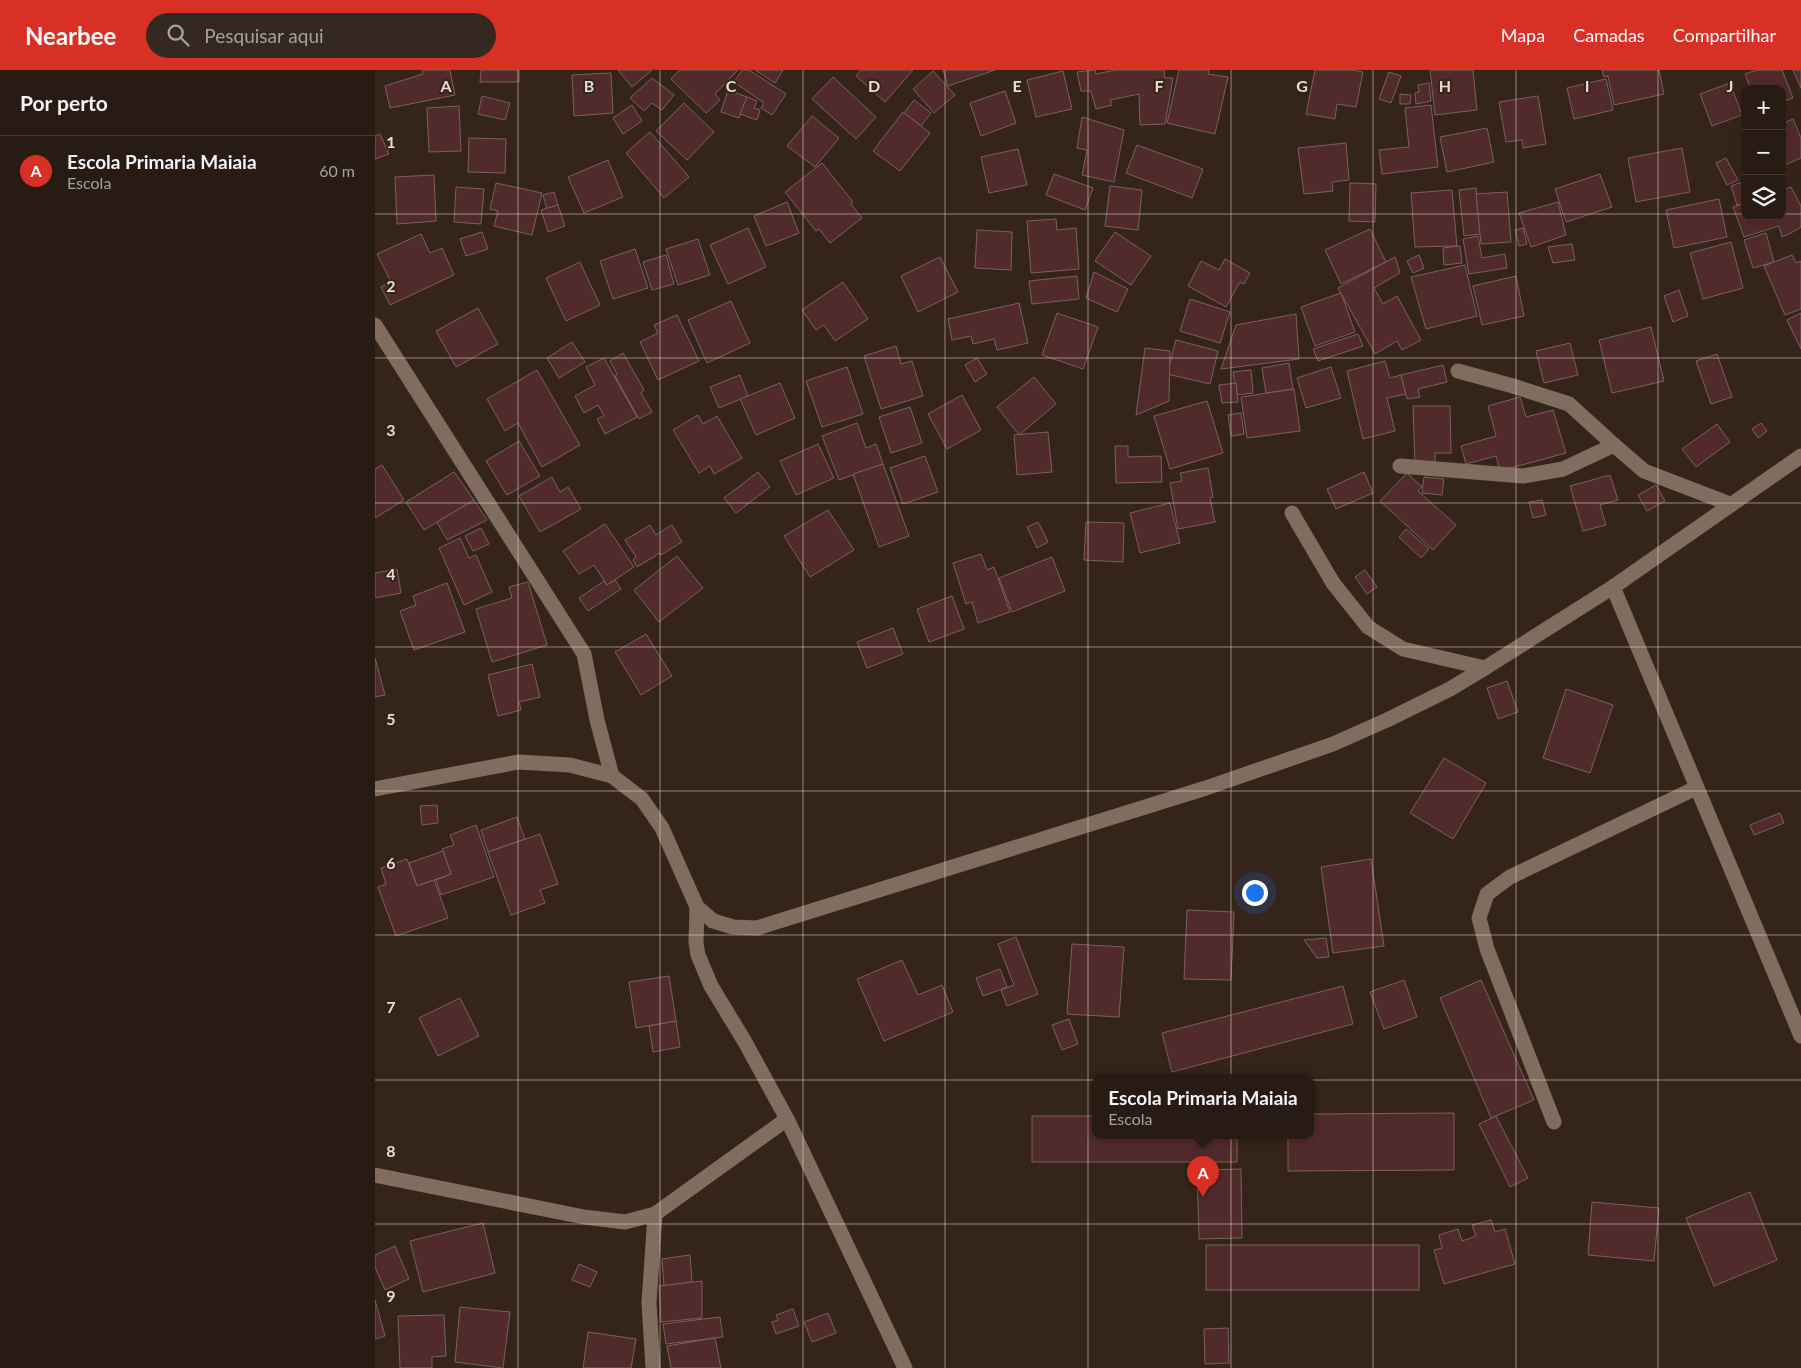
<!DOCTYPE html>
<html lang="pt">
<meta charset="utf-8">
<style>
:root{--surface:#281b13;--page:#342821;--text:#f1f3f6;--muted:#a5a1a0;--line:#443933;--accent:#d93025}
body{margin:0;font-family:Lato,sans-serif;background:var(--page);color:var(--text)}
.controls{position:absolute;right:15px;top:15px;display:grid;overflow:hidden;border-radius:10px;box-shadow:0 5px 20px #0002}
.controls button{width:45px;height:45px;display:grid;place-items:center;padding:0;border:0;border-bottom:1px solid var(--line);background:var(--surface);color:var(--text);font:25px sans-serif}
.you{position:absolute;left:879px;top:822px;width:18px;height:18px;margin:-12px;border:4px solid #fff;border-radius:50%;background:#1a73e8;box-shadow:0 0 0 8px #1a73e833}
.badge{display:grid;place-items:center;width:32px;height:32px;border-radius:50%;background:var(--accent);color:#fff;font-size:16px;font-weight:700}
.pin{position:absolute;translate:-50% -41px;filter:drop-shadow(0 1px 2px #0008)}
.pin::after{content:'';position:absolute;top:26px;width:18px;height:15px;background:inherit;clip-path:polygon(0 0,100% 0,50% 100%)}
.popup{position:absolute;left:717px;top:1004px;width:222px;height:65px;box-sizing:border-box;display:grid;place-content:center;border-radius:10px;background:var(--surface);filter:drop-shadow(0 1px 4px #0005);font-size:16px;white-space:nowrap;color:var(--muted)}
.popup b{font-size:19px;color:var(--text)}
.popup::after{content:'';position:absolute;left:50%;top:100%;margin-left:-10px;border:10px solid transparent;border-top-color:var(--surface)}
.list{margin:0;padding:0;list-style:none}
h2{display:flex;justify-content:space-between;align-items:center;height:65px;margin:0;padding:0 20px;font-size:21px}
h2 small{font-size:16px;font-weight:400;color:var(--muted)}
.list li{display:grid;grid-template-columns:32px 1fr auto;gap:15px;align-items:center;box-sizing:border-box;height:70px;padding:0 20px;border-top:1px solid var(--line)}
.list b{display:block;font-size:19px;white-space:nowrap}
.list p{margin:0;font-size:16px;white-space:nowrap;color:var(--muted)}
.list em{font-size:16px;font-style:normal;color:var(--muted)}
.icon{flex:none;width:28px;height:28px;fill:none;stroke:currentColor;stroke-width:2;stroke-linecap:round;stroke-linejoin:round}
.map{position:relative;flex:none;width:1426px;height:1298px;overflow:hidden}
header{display:flex;align-items:center;gap:30px;box-sizing:border-box;height:70px;padding:0 25px;background:var(--accent);color:#fff}
header strong{font-size:24px}
nav{display:flex;gap:28px;margin-inline-start:auto;font-size:18px}
.search{width:350px;height:45px;background:var(--page);display:flex;align-items:center;gap:12px;box-sizing:border-box;padding:0 18px;border-radius:28px;color:var(--muted);font-size:19px}
main{display:flex}
aside{flex:1;background:var(--surface)}
.map>svg:first-child{display:block}
.building{fill:#512b2b;stroke:#7a6161}
.lines{fill:none;stroke-linecap:round;stroke-linejoin:round}
.minor{stroke:#816d60;stroke-width:15}
.grid{fill:none;stroke:#e8dcd5;stroke-width:1;stroke-opacity:0.55}
.grid-label{font-size:16px;text-anchor:middle;font-weight:bold;fill:#e8dcd5;stroke:#352419;stroke-width:4;stroke-linejoin:round;paint-order:stroke}
</style>
<header>
<strong>Nearbee</strong>
<div class="search"><svg class="icon" aria-label="search" viewBox="0 0 24 24"><circle cx="10" cy="10" r="6"/><path d="M15 15l6 6"/></svg>Pesquisar aqui</div>
<nav><a>Mapa</a><a>Camadas</a><a>Compartilhar</a></nav>
</header>
<main>
<aside>
<h2>Por perto<small></small></h2>
<ul class="list">
<li><span class="badge">A</span><div><b>Escola Primaria Maiaia</b><p>Escola</p></div><em>60 m</em></li>
</ul>
</aside>
<div class="map">
<svg width="1426" height="1298" viewBox="0 0 1426 1298">
<rect width="100%" height="100%" fill="#352419"/>
<g class="building">
<polygon points="47,0 75,0 80,25 15,38 10,16 48,4"/>
<polygon points="106,0 144,0 144,12 105,12"/>
<polygon points="243,0 277,0 257,17"/>
<polygon points="305,0 363,0 340,24 345,30 331,43 296,9"/>
<polygon points="367,0 374,0 411,24 397,45 386,38 389,33 359,12"/>
<polygon points="380,0 408,0 400,13"/>
<polygon points="486,0 538,0 510,32 481,6"/>
<polygon points="568,0 620,0 573,16"/>
<polygon points="720,0 721,4 740,0 789,0 790,8 798,8 790,54 765,55 764,24 735,30 737,35 721,39 716,21 706,21 702,2"/>
<polygon points="804,0 834,0 833,4 853,7 840,64 792,53"/>
<polygon points="940,0 977,0 988,2 981,37 962,34 960,49 931,44"/>
<polygon points="1055,0 1098,0 1102,40 1060,45"/>
<polygon points="1227,0 1284,0 1289,24 1239,35 1233,6 1229,7"/>
<polygon points="1382,0 1407,0 1418,28 1407,32 1407,19 1376,19 1370,4"/>
<polygon points="1418,0 1426,0 1426,18"/>
<polygon points="558,1 580,25 559,43 538,19"/>
<polygon points="688,1 697,39 661,47 652,10"/>
<polygon points="1014,2 1026,6 1016,33 1004,29"/>
<polygon points="236,3 238,43 199,46 197,5"/>
<polygon points="458,7 501,47 481,69 437,29"/>
<polygon points="277,8 299,25 287,40 277,33 269,41 255,28"/>
<polygon points="1231,9 1238,40 1199,49 1192,18"/>
<polygon points="1054,13 1056,31 1041,34 1040,23 1044,22 1043,15"/>
<polygon points="1355,13 1367,45 1337,56 1325,24"/>
<polygon points="353,20 372,27 364,48 346,42"/>
<polygon points="630,21 641,53 606,66 595,33"/>
<polygon points="1025,24 1036,25 1035,34 1025,34"/>
<polygon points="107,26 135,33 130,50 103,44"/>
<polygon points="1163,26 1171,74 1148,78 1147,70 1131,72 1124,32"/>
<polygon points="372,27 382,31 379,38 385,40 382,50 365,44"/>
<polygon points="539,30 556,43 546,56 529,43"/>
<polygon points="309,33 339,62 312,90 281,61"/>
<polygon points="257,35 267,51 248,64 238,48"/>
<polygon points="1056,35 1063,97 1007,104 1004,80 1034,77 1030,38"/>
<polygon points="84,36 86,81 54,82 52,38"/>
<polygon points="528,42 555,63 525,101 498,81"/>
<polygon points="437,46 464,68 440,97 412,76"/>
<polygon points="707,47 749,60 739,112 707,105 712,80 702,78"/>
<polygon points="1418,49 1426,68 1426,88 1407,96 1407,54"/>
<polygon points="1112,58 1119,92 1072,102 1065,67"/>
<polygon points="275,62 314,107 289,128 251,83"/>
<polygon points="5,64 14,84 0,89 0,66"/>
<polygon points="94,68 131,69 130,103 93,102"/>
<polygon points="971,73 974,110 957,112 958,121 929,124 923,78"/>
<polygon points="762,75 828,99 817,128 751,103"/>
<polygon points="1307,78 1315,122 1261,132 1253,88"/>
<polygon points="643,79 652,115 614,123 606,87"/>
<polygon points="1351,88 1363,110 1352,115 1341,93"/>
<polygon points="233,90 248,127 209,143 193,107"/>
<polygon points="447,93 478,132 476,134 487,148 455,173 444,159 441,161 410,122"/>
<polygon points="679,104 718,118 710,140 671,125"/>
<polygon points="1225,104 1237,137 1191,152 1180,119"/>
<polygon points="59,105 61,151 22,154 20,107"/>
<polygon points="1370,111 1370,133 1362,135 1356,116"/>
<polygon points="121,113 167,123 157,165 119,156 123,141 115,139"/>
<polygon points="975,113 1001,114 1000,152 974,151"/>
<polygon points="735,116 767,120 763,160 730,156"/>
<polygon points="81,117 109,119 106,154 79,152"/>
<polygon points="1416,117 1426,136 1426,157 1416,163 1407,167 1404,156 1369,167 1358,137 1370,133 1370,146 1407,146 1407,120"/>
<polygon points="1101,118 1106,164 1089,166 1084,120"/>
<polygon points="1077,120 1082,176 1040,177 1036,123"/>
<polygon points="179,122 183,135 172,139 168,125"/>
<polygon points="1132,122 1136,172 1106,174 1101,124"/>
<polygon points="1344,129 1352,167 1299,178 1291,140"/>
<polygon points="412,132 424,163 391,176 379,146"/>
<polygon points="1183,132 1191,165 1156,177 1144,143"/>
<polygon points="183,135 190,156 173,162 166,140"/>
<polygon points="681,149 682,160 701,158 704,199 656,203 652,151"/>
<polygon points="373,158 391,197 353,214 335,175"/>
<polygon points="1148,158 1152,174 1144,176 1140,160"/>
<polygon points="995,159 1011,192 966,214 950,180"/>
<polygon points="602,160 637,162 636,200 600,198"/>
<polygon points="107,162 113,179 91,186 85,169"/>
<polygon points="740,162 776,186 756,215 720,191"/>
<polygon points="1391,163 1399,192 1378,198 1369,170"/>
<polygon points="46,164 55,183 67,178 79,205 15,235 6,217 16,212 2,184"/>
<polygon points="1103,166 1107,188 1130,184 1132,198 1094,204 1088,169"/>
<polygon points="323,169 335,205 303,215 291,179"/>
<polygon points="1356,172 1368,218 1328,229 1315,183"/>
<polygon points="1197,174 1200,190 1178,193 1173,177"/>
<polygon points="1085,176 1087,193 1069,195 1068,178"/>
<polygon points="260,179 273,218 238,229 225,191"/>
<polygon points="291,185 299,214 277,220 268,192"/>
<polygon points="1044,185 1049,198 1038,203 1032,191"/>
<polygon points="1417,185 1421,193 1426,191 1426,239 1410,245 1389,196"/>
<polygon points="565,187 583,222 543,242 526,206"/>
<polygon points="1020,187 1025,203 999,218 1008,234 1022,226 1046,270 1027,280 1022,271 1000,284 963,218"/>
<polygon points="850,189 875,203 869,214 865,212 851,237 813,216 826,191 844,200"/>
<polygon points="205,192 225,235 191,251 171,208"/>
<polygon points="1090,195 1102,246 1051,259 1036,207"/>
<polygon points="719,202 753,219 742,242 711,228"/>
<polygon points="702,206 704,229 657,234 654,211"/>
<polygon points="1141,206 1149,246 1107,255 1098,216"/>
<polygon points="468,212 493,249 460,271 449,255 441,260 427,240"/>
<polygon points="1304,220 1313,246 1298,252 1289,226"/>
<polygon points="966,223 980,262 940,276 926,237"/>
<polygon points="815,229 855,242 845,273 805,261"/>
<polygon points="356,231 375,273 332,293 313,250"/>
<polygon points="644,233 653,273 622,280 619,269 598,274 596,266 577,270 573,249"/>
<polygon points="103,238 123,274 81,297 61,261"/>
<polygon points="682,243 723,257 708,299 667,285"/>
<polygon points="1426,243 1426,279 1412,250"/>
<polygon points="921,244 924,289 846,299 861,255"/>
<polygon points="302,245 324,291 283,310 265,272 283,263 279,255"/>
<polygon points="1276,257 1289,311 1237,323 1224,270"/>
<polygon points="983,264 988,276 943,291 938,279"/>
<polygon points="801,270 843,281 835,314 792,304"/>
<polygon points="197,272 210,292 184,308 172,288"/>
<polygon points="1195,273 1203,305 1169,313 1161,281"/>
<polygon points="521,276 526,294 537,291 548,326 506,339 489,286"/>
<polygon points="770,278 795,281 794,331 761,345"/>
<polygon points="248,283 269,320 266,323 277,342 264,349 240,306 242,304 235,291"/>
<polygon points="1342,284 1357,327 1336,334 1321,291"/>
<polygon points="229,288 262,347 230,364 222,349 229,346 223,335 209,343 200,326 220,315 211,297"/>
<polygon points="602,288 612,304 600,312 590,295"/>
<polygon points="1010,291 1015,308 1026,305 1031,324 1012,328 1020,361 988,369 972,301"/>
<polygon points="914,293 918,319 891,323 887,298"/>
<polygon points="1068,295 1072,312 1043,319 1045,327 1032,329 1026,305"/>
<polygon points="472,297 488,344 447,357 431,311"/>
<polygon points="956,297 966,328 931,338 922,308"/>
<polygon points="162,300 205,375 167,397 143,353 130,361 112,329"/>
<polygon points="876,300 878,323 861,325 858,302"/>
<polygon points="365,305 373,326 344,338 335,317"/>
<polygon points="659,307 681,334 644,365 622,337"/>
<polygon points="405,313 420,348 381,365 365,329"/>
<polygon points="861,313 863,332 847,333 844,315"/>
<polygon points="919,319 925,361 872,368 866,327"/>
<polygon points="587,325 606,360 572,379 553,344"/>
<polygon points="1145,327 1151,347 1178,340 1191,383 1125,401 1121,386 1091,394 1086,376 1121,366 1113,336"/>
<polygon points="832,331 848,383 795,399 779,346"/>
<polygon points="1038,336 1075,336 1076,383 1060,383 1060,394 1040,394"/>
<polygon points="535,337 547,373 516,383 504,347"/>
<polygon points="866,343 869,364 856,366 853,345"/>
<polygon points="323,345 328,354 342,346 367,388 339,404 335,396 324,403 298,360"/>
<polygon points="482,353 491,378 501,374 508,394 464,410 447,366"/>
<polygon points="1386,353 1392,361 1383,368 1377,359"/>
<polygon points="1342,354 1355,372 1321,397 1307,379"/>
<polygon points="673,362 677,402 642,405 639,365"/>
<polygon points="144,371 165,406 132,425 111,391"/>
<polygon points="443,374 459,408 421,425 405,391"/>
<polygon points="740,376 753,376 753,387 786,386 787,412 741,413"/>
<polygon points="550,386 563,422 528,434 515,398"/>
<polygon points="508,394 534,466 504,477 478,404"/>
<polygon points="7,395 29,430 0,448 0,399"/>
<polygon points="833,398 838,427 835,428 840,452 803,459 795,413 807,411 805,403"/>
<polygon points="79,402 99,430 49,460 31,432"/>
<polygon points="383,402 395,417 361,443 349,428"/>
<polygon points="989,402 998,423 961,439 952,419"/>
<polygon points="1032,403 1047,417 1043,421 1081,455 1058,480 1005,431"/>
<polygon points="1235,405 1243,430 1225,435 1231,455 1208,461 1195,416"/>
<polygon points="177,407 185,422 193,417 206,439 165,462 144,426"/>
<polygon points="1049,407 1069,409 1067,425 1047,423"/>
<polygon points="1281,415 1290,431 1272,441 1263,425"/>
<polygon points="99,430 112,450 72,470 62,452"/>
<polygon points="1167,430 1171,445 1158,448 1154,432"/>
<polygon points="795,433 805,473 765,483 755,443"/>
<polygon points="453,440 479,480 435,507 409,466"/>
<polygon points="663,452 673,472 662,478 652,457"/>
<polygon points="711,452 749,453 748,492 709,490"/>
<polygon points="230,454 259,497 232,515 219,495 204,504 188,481"/>
<polygon points="275,455 281,465 297,455 307,472 286,485 285,483 262,497 258,490 261,487 250,470"/>
<polygon points="106,458 114,474 98,481 90,466"/>
<polygon points="1031,459 1054,479 1046,488 1024,467"/>
<polygon points="85,468 94,488 101,485 117,522 89,535 64,478"/>
<polygon points="606,484 612,500 619,497 635,542 603,553 597,532 591,534 578,493"/>
<polygon points="302,486 328,518 284,552 259,520"/>
<polygon points="677,487 690,521 637,542 624,508"/>
<polygon points="22,499 26,523 0,528 0,503"/>
<polygon points="990,500 1002,517 992,524 980,507"/>
<polygon points="240,510 246,519 213,541 204,528 229,511 232,515"/>
<polygon points="153,512 172,575 117,592 101,539 137,528 134,517"/>
<polygon points="72,513 90,562 39,580 25,541 41,535 38,526"/>
<polygon points="577,526 589,559 554,572 542,539"/>
<polygon points="518,558 528,584 492,598 482,572"/>
<polygon points="271,564 297,606 266,625 240,582"/>
<polygon points="0,588 10,625 0,627"/>
<polygon points="157,594 165,627 144,632 146,640 123,646 113,605"/>
<polygon points="1132,611 1143,642 1123,649 1112,618"/>
<polygon points="1191,619 1238,635 1215,703 1168,688"/>
<polygon points="1069,688 1111,713 1078,769 1035,743"/>
<polygon points="62,735 63,753 47,755 45,736"/>
<polygon points="1405,743 1409,753 1379,765 1375,755"/>
<polygon points="142,747 150,769 113,782 106,760"/>
<polygon points="101,755 119,807 66,825 61,810 76,804 67,779 79,775 75,765"/>
<polygon points="165,764 183,814 165,820 170,833 136,845 113,782"/>
<polygon points="68,781 76,804 42,816 34,793"/>
<polygon points="32,789 42,816 59,810 73,848 21,866 3,817 11,814 6,798"/>
<polygon points="996,789 1009,876 958,883 946,797"/>
<polygon points="812,840 859,842 856,910 809,909"/>
<polygon points="641,867 663,924 632,936 626,920 639,915 623,874"/>
<polygon points="951,868 954,887 942,888 929,870"/>
<polygon points="697,874 749,877 744,947 692,944"/>
<polygon points="527,890 543,925 567,915 578,942 509,971 482,909"/>
<polygon points="625,899 632,917 608,926 601,908"/>
<polygon points="294,906 301,951 261,958 254,912"/>
<polygon points="1029,910 1042,947 1009,959 995,922"/>
<polygon points="1106,910 1159,1030 1116,1048 1065,928"/>
<polygon points="968,916 978,954 797,1002 787,963"/>
<polygon points="85,928 104,966 63,986 44,948"/>
<polygon points="694,949 703,974 687,980 677,955"/>
<polygon points="301,951 305,977 278,982 274,956"/>
<polygon points="1079,1043 1079,1100 913,1101 913,1066 936,1066 936,1044"/>
<polygon points="657,1046 720,1046 720,1066 862,1066 862,1092 657,1092"/>
<polygon points="1121,1046 1153,1108 1135,1117 1104,1054"/>
<polygon points="866,1099 867,1168 824,1169 822,1100"/>
<polygon points="1375,1122 1402,1190 1339,1216 1311,1148"/>
<polygon points="1217,1132 1284,1138 1279,1191 1213,1185"/>
<polygon points="1116,1150 1120,1162 1130,1159 1140,1194 1069,1214 1059,1180 1067,1178 1064,1165 1083,1159 1087,1171 1101,1166 1097,1155"/>
<polygon points="108,1153 120,1203 48,1222 35,1171"/>
<rect x="831" y="1175" width="213" height="45"/>
<polygon points="20,1176 34,1209 10,1220 0,1197 0,1185"/>
<polygon points="315,1185 317,1212 289,1216 287,1189"/>
<polygon points="204,1194 222,1202 215,1217 197,1210"/>
<polygon points="327,1211 327,1248 286,1252 284,1216"/>
<polygon points="0,1230 10,1266 0,1269"/>
<polygon points="85,1237 135,1242 128,1298 80,1292"/>
<polygon points="418,1239 424,1256 401,1264 397,1252 403,1250 401,1245"/>
<polygon points="453,1243 461,1263 437,1272 429,1252"/>
<polygon points="69,1245 71,1286 57,1287 57,1298 25,1298 23,1246"/>
<polygon points="345,1247 348,1267 291,1274 288,1254"/>
<polygon points="853,1258 854,1293 830,1294 829,1259"/>
<polygon points="213,1262 261,1269 256,1298 208,1298"/>
<polygon points="340,1268 346,1298 296,1298 292,1276"/>
</g>
<g class="lines">
<g class="minor">
<polyline points="0,255 209,584 222,650 237,706"/>
<polyline points="1083,301 1138,316 1194,334 1239,375 1269,401 1355,434"/>
<polyline points="1025,396 1148,406 1188,399 1239,375"/>
<polyline points="917,443 958,513 993,557 1028,579 1110,598"/>
<polyline points="1238,517 1426,966"/>
<polyline points="0,719 143,692 195,695 237,706 267,729 287,758 322,837 338,851 358,857 382,858 831,718 958,674 1012,650 1075,619 1110,598 1238,517 1426,386"/>
<polyline points="322,837 321,873 323,885 336,916 370,972 412,1049 530,1298"/>
<polyline points="1179,1052 1112,879 1104,848 1112,824 1135,807 1321,718"/>
<polyline points="0,1105 209,1147 250,1152 280,1144 412,1049"/>
<polyline points="278,1298 274,1233 280,1144"/>
</g>
</g>
<path class="grid" d="M143,0V1298M285,0V1298M428,0V1298M570,0V1298M713,0V1298M856,0V1298M998,0V1298M1141,0V1298M1283,0V1298M0,144H1370M1407,144H1426M0,288H1426M0,433H1426M0,577H1426M0,721H1426M0,865H1426M0,1010H1426M0,1154H1426"/>
<g class="grid-label">
<text x="71" y="22">A</text>
<text x="214" y="22">B</text>
<text x="356" y="22">C</text>
<text x="499" y="22">D</text>
<text x="642" y="22">E</text>
<text x="784" y="22">F</text>
<text x="927" y="22">G</text>
<text x="1070" y="22">H</text>
<text x="1212" y="22">I</text>
<text x="1355" y="22">J</text>
<text x="16" y="78">1</text>
<text x="16" y="222">2</text>
<text x="16" y="366">3</text>
<text x="16" y="510">4</text>
<text x="16" y="655">5</text>
<text x="16" y="799">6</text>
<text x="16" y="943">7</text>
<text x="16" y="1087">8</text>
<text x="16" y="1232">9</text>
</g>
</svg>
<div class="controls">
<button>+</button>
<button>−</button>
<button><svg class="icon" aria-label="layers" viewBox="0 0 24 24"><path d="M12 4l9 5-9 5-9-5zM3 14l9 5 9-5"/></svg></button>
</div>
<div class="you"></div>
<div class="pin badge" style="left:828px;top:1127px">A</div>
<div class="popup"><b>Escola Primaria Maiaia</b>Escola</div>
</div>
</main>
